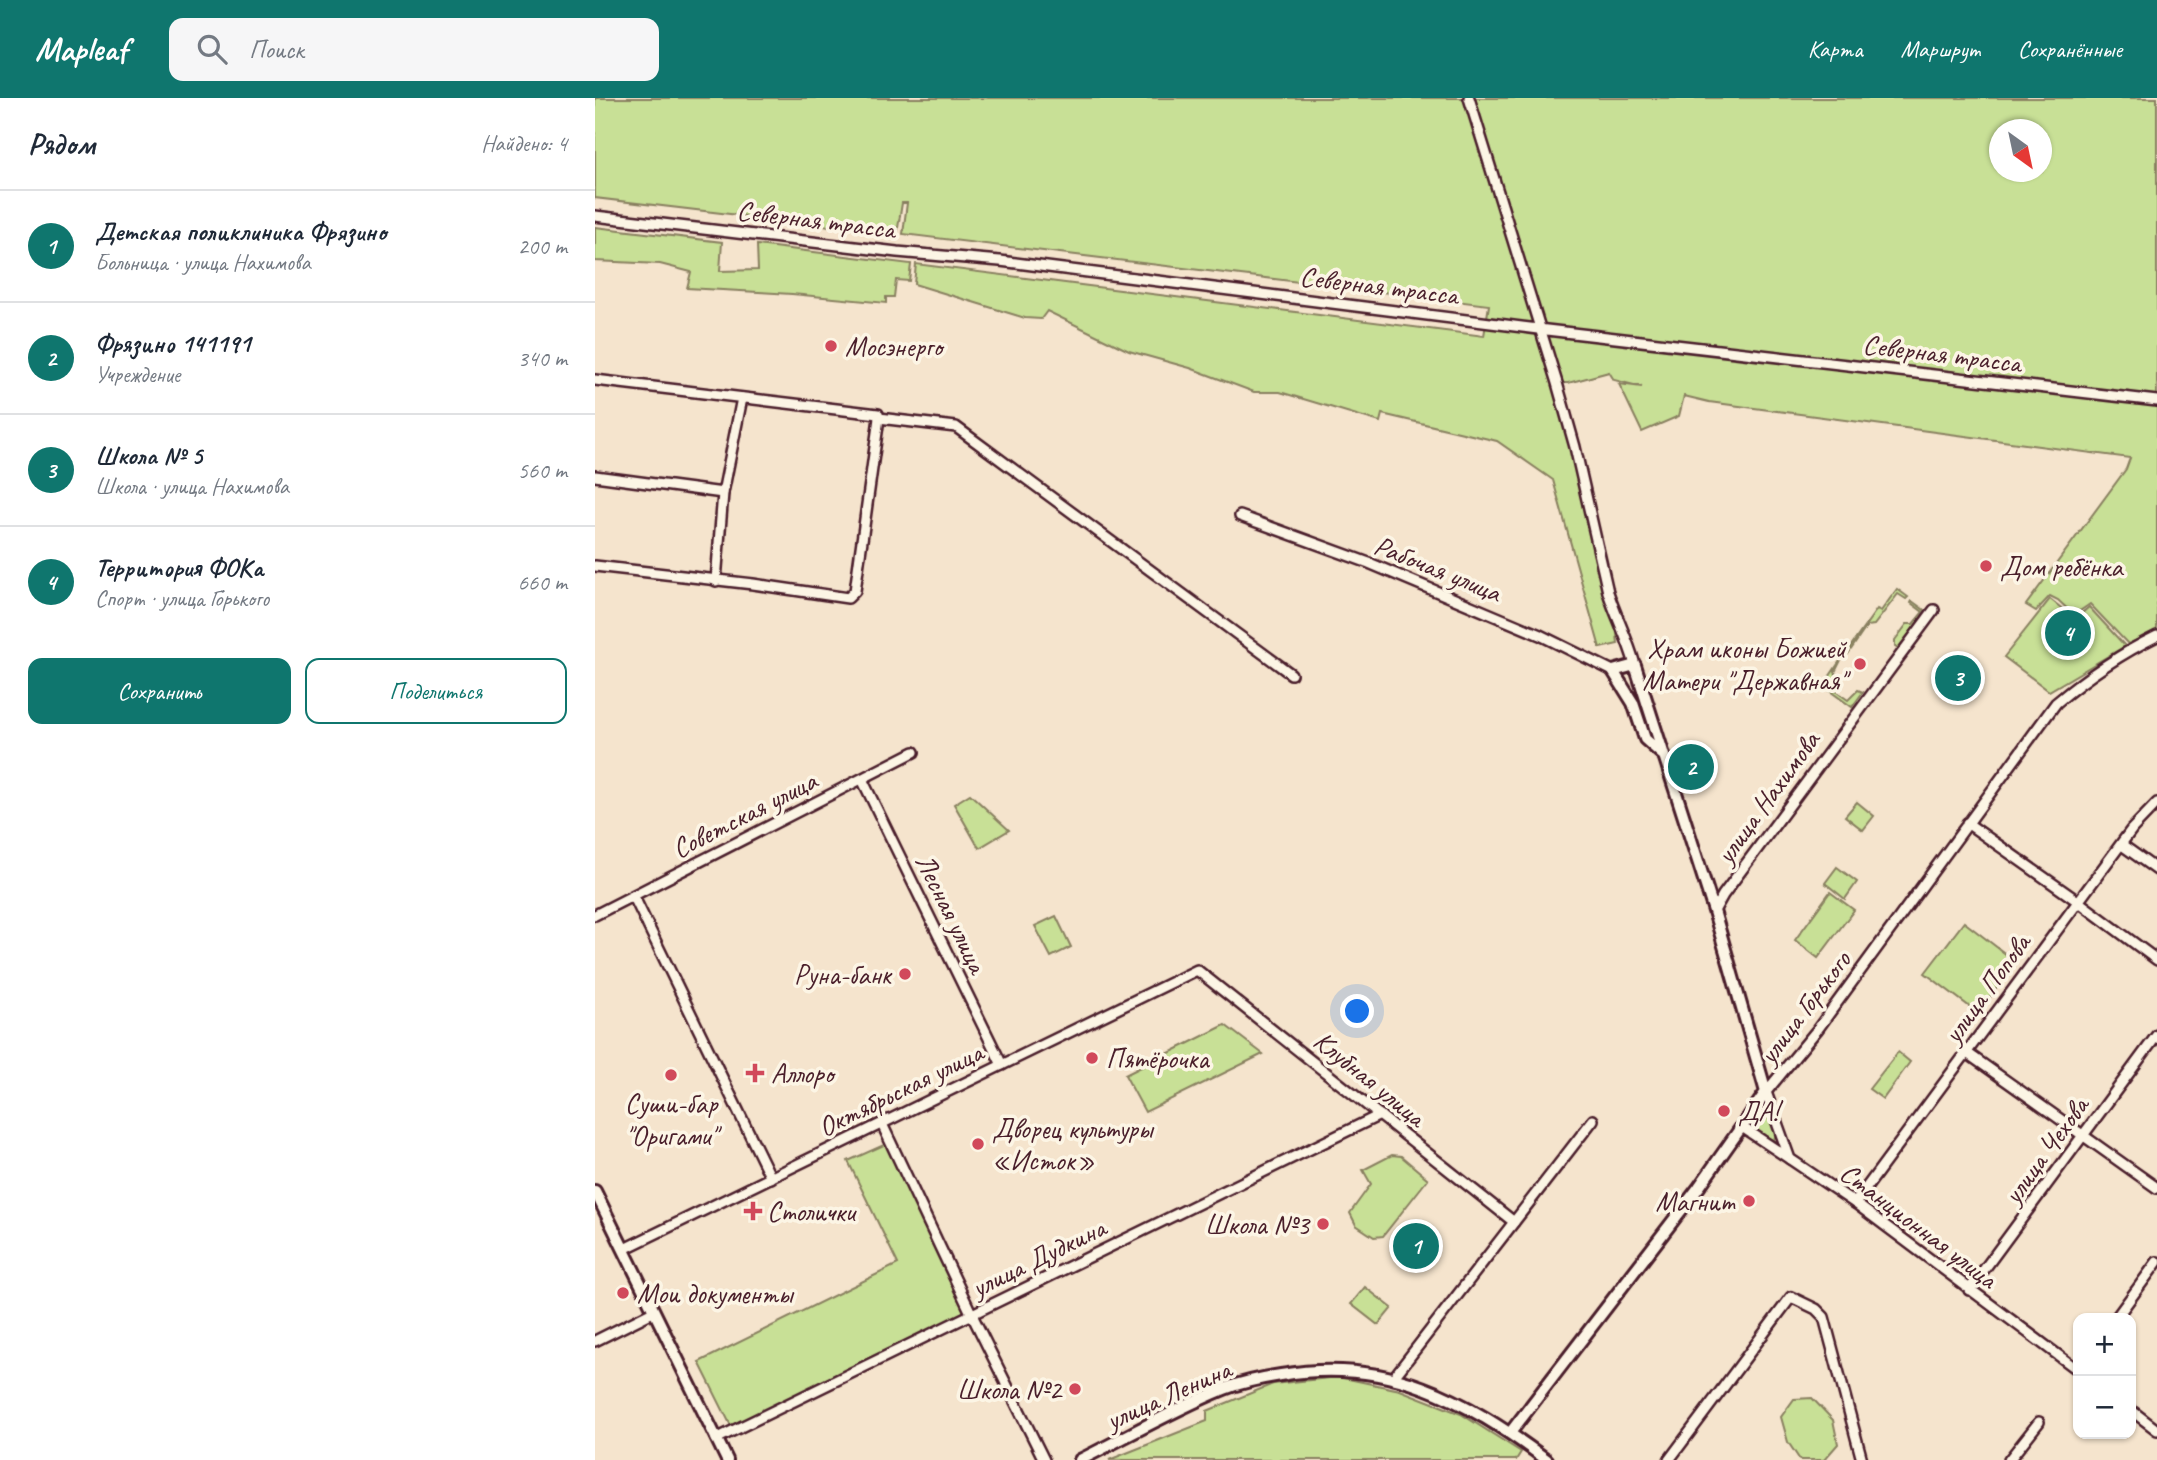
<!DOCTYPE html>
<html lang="ru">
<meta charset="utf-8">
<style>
:root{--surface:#fff;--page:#f6f6f7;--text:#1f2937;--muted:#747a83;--line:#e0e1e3;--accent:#0f766e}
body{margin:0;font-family:Caveat,sans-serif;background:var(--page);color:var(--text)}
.controls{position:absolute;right:21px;bottom:21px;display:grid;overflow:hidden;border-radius:14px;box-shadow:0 2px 5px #0004}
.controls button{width:63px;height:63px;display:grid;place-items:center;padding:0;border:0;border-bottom:2px solid var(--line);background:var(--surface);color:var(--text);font:35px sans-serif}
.compass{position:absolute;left:1394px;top:21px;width:63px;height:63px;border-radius:50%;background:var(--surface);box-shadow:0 2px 5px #0004;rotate:147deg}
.you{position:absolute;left:763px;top:914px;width:24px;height:24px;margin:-18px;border:5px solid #fff;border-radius:50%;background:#1a73e8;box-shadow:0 0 0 10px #1a73e833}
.badge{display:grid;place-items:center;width:46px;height:46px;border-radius:50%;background:var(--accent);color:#fff;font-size:23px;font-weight:700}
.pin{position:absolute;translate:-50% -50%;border:4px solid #fff;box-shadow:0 2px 7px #0006}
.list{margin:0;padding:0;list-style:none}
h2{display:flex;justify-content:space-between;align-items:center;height:91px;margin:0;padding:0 28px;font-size:30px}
h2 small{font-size:23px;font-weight:400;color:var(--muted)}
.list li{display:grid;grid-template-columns:46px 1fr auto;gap:21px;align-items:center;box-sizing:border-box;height:112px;padding:0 28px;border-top:2px solid var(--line)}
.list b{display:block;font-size:26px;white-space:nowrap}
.list p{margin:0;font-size:23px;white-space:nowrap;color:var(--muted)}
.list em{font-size:23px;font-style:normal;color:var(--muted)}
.actions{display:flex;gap:14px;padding:21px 28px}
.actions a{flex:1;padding:16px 0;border:2px solid var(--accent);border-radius:14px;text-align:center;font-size:24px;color:var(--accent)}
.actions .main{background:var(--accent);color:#fff}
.icon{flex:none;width:38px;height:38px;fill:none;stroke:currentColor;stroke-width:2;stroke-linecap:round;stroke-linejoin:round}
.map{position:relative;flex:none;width:1562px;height:1362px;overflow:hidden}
header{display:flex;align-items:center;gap:42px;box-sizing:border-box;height:98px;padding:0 35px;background:var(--accent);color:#fff}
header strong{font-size:33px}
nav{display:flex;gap:38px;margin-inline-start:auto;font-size:24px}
.search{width:490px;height:63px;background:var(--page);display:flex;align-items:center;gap:18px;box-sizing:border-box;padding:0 24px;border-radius:14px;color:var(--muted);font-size:26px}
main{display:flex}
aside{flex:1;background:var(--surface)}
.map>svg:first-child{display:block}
.green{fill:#c8e096;stroke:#898060;stroke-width:2;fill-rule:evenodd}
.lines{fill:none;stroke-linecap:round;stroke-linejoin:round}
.minor-casing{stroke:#4a1f2b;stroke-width:14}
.tertiary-casing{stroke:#4a1f2b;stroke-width:16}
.minor{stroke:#fcf5e5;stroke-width:9}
.tertiary{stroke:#fcf5e5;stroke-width:10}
.poi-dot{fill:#d1495b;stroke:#fcf5e5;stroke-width:2.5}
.labels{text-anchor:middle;stroke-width:7;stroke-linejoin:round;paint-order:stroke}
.street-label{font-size:28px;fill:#4a1f2b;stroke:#fcf5e5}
.poi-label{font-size:28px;fill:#4a1f2b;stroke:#fcf5e5;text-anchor:start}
</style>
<header>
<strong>Mapleaf</strong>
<div class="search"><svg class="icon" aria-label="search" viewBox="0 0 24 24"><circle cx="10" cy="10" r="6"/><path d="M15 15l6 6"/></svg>Поиск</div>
<nav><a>Карта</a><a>Маршрут</a><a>Сохранённые</a></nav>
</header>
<main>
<aside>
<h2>Рядом<small>Найдено: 4</small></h2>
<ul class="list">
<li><span class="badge">1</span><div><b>Детская поликлиника Фрязино</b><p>Больница · улица Нахимова</p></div><em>200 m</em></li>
<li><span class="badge">2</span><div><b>Фрязино 141191</b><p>Учреждение</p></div><em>340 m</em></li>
<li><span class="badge">3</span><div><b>Школа № 5</b><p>Школа · улица Нахимова</p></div><em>560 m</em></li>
<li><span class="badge">4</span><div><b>Территория ФОКа</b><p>Спорт · улица Горького</p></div><em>660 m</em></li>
</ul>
<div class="actions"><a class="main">Сохранить</a><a>Поделиться</a></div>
</aside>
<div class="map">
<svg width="1562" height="1362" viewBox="0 0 1562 1362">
<rect width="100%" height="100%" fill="#f5e4cd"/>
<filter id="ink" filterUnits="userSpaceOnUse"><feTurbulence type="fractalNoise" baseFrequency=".0143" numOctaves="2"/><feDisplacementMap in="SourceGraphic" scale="14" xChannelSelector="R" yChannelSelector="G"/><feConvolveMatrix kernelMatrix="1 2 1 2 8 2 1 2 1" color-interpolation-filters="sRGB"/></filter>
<g filter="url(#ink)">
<g class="green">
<path d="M0,0H1562V533L1533,546L1495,506L1479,517L1463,502L1455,498L1441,513L1431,507L1531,371L1535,360L1114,304L1089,298L1084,318L1047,334L1024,286L1047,289L1019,282L1014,274L973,285H963L1020,517L1023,546L1005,550L958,382L902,343L787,316L785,324L685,294H659L595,270L534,253L452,213L446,221L430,220L319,186L321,166L889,238L894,207L308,136L312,105H307L302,136L0,100ZM1405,32H1447V74H1405Z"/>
<polygon points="0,129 127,144 125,173 163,172 162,147 316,166 314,183 301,182 299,199 291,199 291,205 197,196 92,190 96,174 65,166 0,163"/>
<polygon points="1302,491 1313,499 1311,501 1303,496 1279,527 1272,528 1253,556 1251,555 1282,511 1286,513"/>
<polygon points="1455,501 1480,521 1494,509 1530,548 1454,593 1409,559"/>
<polygon points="1317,503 1332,514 1303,550 1300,548 1300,542 1312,526 1318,526 1328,514 1316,505"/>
<polygon points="1247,560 1240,574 1243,580 1236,590 1253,602 1263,592 1268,594 1257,609 1228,588"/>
<polygon points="375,696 414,732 384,750 359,706"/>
<polygon points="1262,704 1279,718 1268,732 1250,718"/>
<polygon points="1242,769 1262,784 1250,801 1230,785"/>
<polygon points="1235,794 1259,812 1223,860 1200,842"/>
<polygon points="461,818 476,849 456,859 440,828"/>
<polygon points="1369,824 1421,864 1383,915 1330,875"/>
<polygon points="630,927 668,956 550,1014 530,977"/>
<polygon points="1303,954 1315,964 1288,1001 1274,991"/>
<polygon points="1171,1014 1181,1035 1179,1042 1166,1038 1158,1030 1166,1015"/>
<polygon points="291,1046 371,1215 136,1328 104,1264 303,1166 253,1063"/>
<polygon points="797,1057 806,1058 833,1081 788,1138 779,1139 761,1127 755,1115 776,1086 768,1072"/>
<polygon points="770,1189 797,1210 783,1227 756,1206"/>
<polygon points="744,1279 805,1292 866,1316 926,1354 921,1362 514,1362 612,1323 612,1313 678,1286"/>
<polygon points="1217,1300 1238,1322 1243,1346 1229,1362 1205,1362 1193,1344 1186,1319 1199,1301"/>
</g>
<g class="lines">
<defs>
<g id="minor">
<path d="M874,0L962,285L980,349L1013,494C1021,519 1033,541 1040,567"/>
<polyline points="0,118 302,154 405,163 943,231 1562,303"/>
<polyline points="0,282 283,316 284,320 260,493 253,500 158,486 0,468"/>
<polyline points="284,320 361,329 696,576"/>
<polyline points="0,378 128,395"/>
<polyline points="645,418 774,465 945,537 1018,573"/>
<polyline points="121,483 128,395 147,300"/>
<polyline points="267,681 407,967"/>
<polyline points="1372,725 1484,804 1562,862"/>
<polyline points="1527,747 1562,772"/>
<polyline points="39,799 176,1080"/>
<polyline points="1119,813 1128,797 1339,512"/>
<polyline points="0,817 319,654"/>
<polyline points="1372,955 1562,1090"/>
<polyline points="287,1026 377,1217 449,1362"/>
<polyline points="1147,1029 1195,1061"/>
<polyline points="1260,1105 1537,731 1562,705"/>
<polyline points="29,1151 602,872 919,1124"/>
<polyline points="1374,1192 1562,937"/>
<polyline points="1521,1220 1562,1164"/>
<polyline points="0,1243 58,1214"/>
<path d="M1483,1272L1260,1105L1195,1061L1171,994L1222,932L1461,605C1493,578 1525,556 1562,538"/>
<polyline points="799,1279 998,1022"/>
<polyline points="1536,1312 1562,1332"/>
<polyline points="121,1341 785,1017"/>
<polyline points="1074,1362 1196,1199 1221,1211 1229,1219 1267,1362"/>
<polyline points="1414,1362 1444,1324"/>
</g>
<g id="tertiary">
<polyline points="0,1093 132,1362"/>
<polyline points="915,1335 1104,1089 1171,994 1119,813 1040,567 1018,573 1038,605 1050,641 1068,657"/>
<path d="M485,1362C533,1338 580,1311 629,1291C647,1284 667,1280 686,1277C793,1259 869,1300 952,1362"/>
</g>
</defs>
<use href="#minor" class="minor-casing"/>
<use href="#tertiary" class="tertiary-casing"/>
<use href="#minor" class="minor"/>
<use href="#tertiary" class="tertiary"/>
</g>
</g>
<g class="poi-dot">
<circle cx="236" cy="248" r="7"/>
<circle cx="1391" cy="468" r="7"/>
<circle cx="1265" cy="566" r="7"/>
<circle cx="310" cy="876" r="7"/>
<circle cx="497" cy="960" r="7"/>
<path d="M156.5 964.5h7v7h7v7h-7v7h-7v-7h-7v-7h7z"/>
<circle cx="76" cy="977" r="7"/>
<circle cx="1129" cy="1013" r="7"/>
<circle cx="383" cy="1046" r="7"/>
<circle cx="1154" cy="1103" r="7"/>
<path d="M154.5 1102.5h7v7h7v7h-7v7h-7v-7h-7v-7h7z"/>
<circle cx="728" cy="1126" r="7"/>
<circle cx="28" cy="1195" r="7"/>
<circle cx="480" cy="1291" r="7"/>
</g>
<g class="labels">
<g class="street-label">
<text transform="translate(221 121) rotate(7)" y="10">Северная трасса</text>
<text transform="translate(784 187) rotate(7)" y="10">Северная трасса</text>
<text transform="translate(1347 255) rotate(7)" y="10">Северная трасса</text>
<text transform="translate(843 470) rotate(22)" y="10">Рабочая улица</text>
<text transform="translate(1172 699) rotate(-54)" y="10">улица Нахимова</text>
<text transform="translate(149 716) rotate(-27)" y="10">Советская улица</text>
<text transform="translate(357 815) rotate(64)" y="10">Лесная улица</text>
<text transform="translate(1391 890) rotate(-54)" y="10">улица Попова</text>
<text transform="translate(1209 909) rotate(-53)" y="10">улица Горького</text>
<text transform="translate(775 980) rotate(39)" y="10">Клубная улица</text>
<text transform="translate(305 991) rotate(-26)" y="10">Октябрьская улица</text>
<text transform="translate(1450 1052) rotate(-54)" y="10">улица Чехова</text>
<text transform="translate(1324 1127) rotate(37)" y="10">Станционная улица</text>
<text transform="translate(443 1159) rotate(-26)" y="10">улица Дудкина</text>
<text transform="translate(573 1296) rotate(-24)" y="10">улица Ленина</text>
</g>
<g class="poi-label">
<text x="250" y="258">Мосэнерго</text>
<text x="1405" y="478">Дом ребёнка</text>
<text x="1251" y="560" text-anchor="end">Храм иконы Божией<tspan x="1251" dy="32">Матери "Державная"</tspan></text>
<text x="296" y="886" text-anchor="end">Руна-банк</text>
<text x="511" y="970">Пятёрочка</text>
<text x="176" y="985">Аллоро</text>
<text x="76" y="1015" text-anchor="middle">Суши-бар<tspan x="76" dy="32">"Оригами"</tspan></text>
<text x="1143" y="1023">ДА!</text>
<text x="397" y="1040">Дворец культуры<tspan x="397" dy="32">«Исток»</tspan></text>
<text x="1140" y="1113" text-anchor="end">Магнит</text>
<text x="172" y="1123">Столички</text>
<text x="714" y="1136" text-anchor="end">Школа №3</text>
<text x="42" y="1205">Мои документы</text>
<text x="466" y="1301" text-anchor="end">Школа №2</text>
</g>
</g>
</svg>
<div class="controls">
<button>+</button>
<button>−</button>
</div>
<svg class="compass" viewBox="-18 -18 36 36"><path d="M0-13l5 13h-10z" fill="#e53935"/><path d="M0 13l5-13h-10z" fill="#747a83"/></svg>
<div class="you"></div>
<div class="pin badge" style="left:821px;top:1148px">1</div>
<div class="pin badge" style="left:1096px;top:669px">2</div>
<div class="pin badge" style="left:1363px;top:580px">3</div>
<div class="pin badge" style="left:1473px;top:535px">4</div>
</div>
</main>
